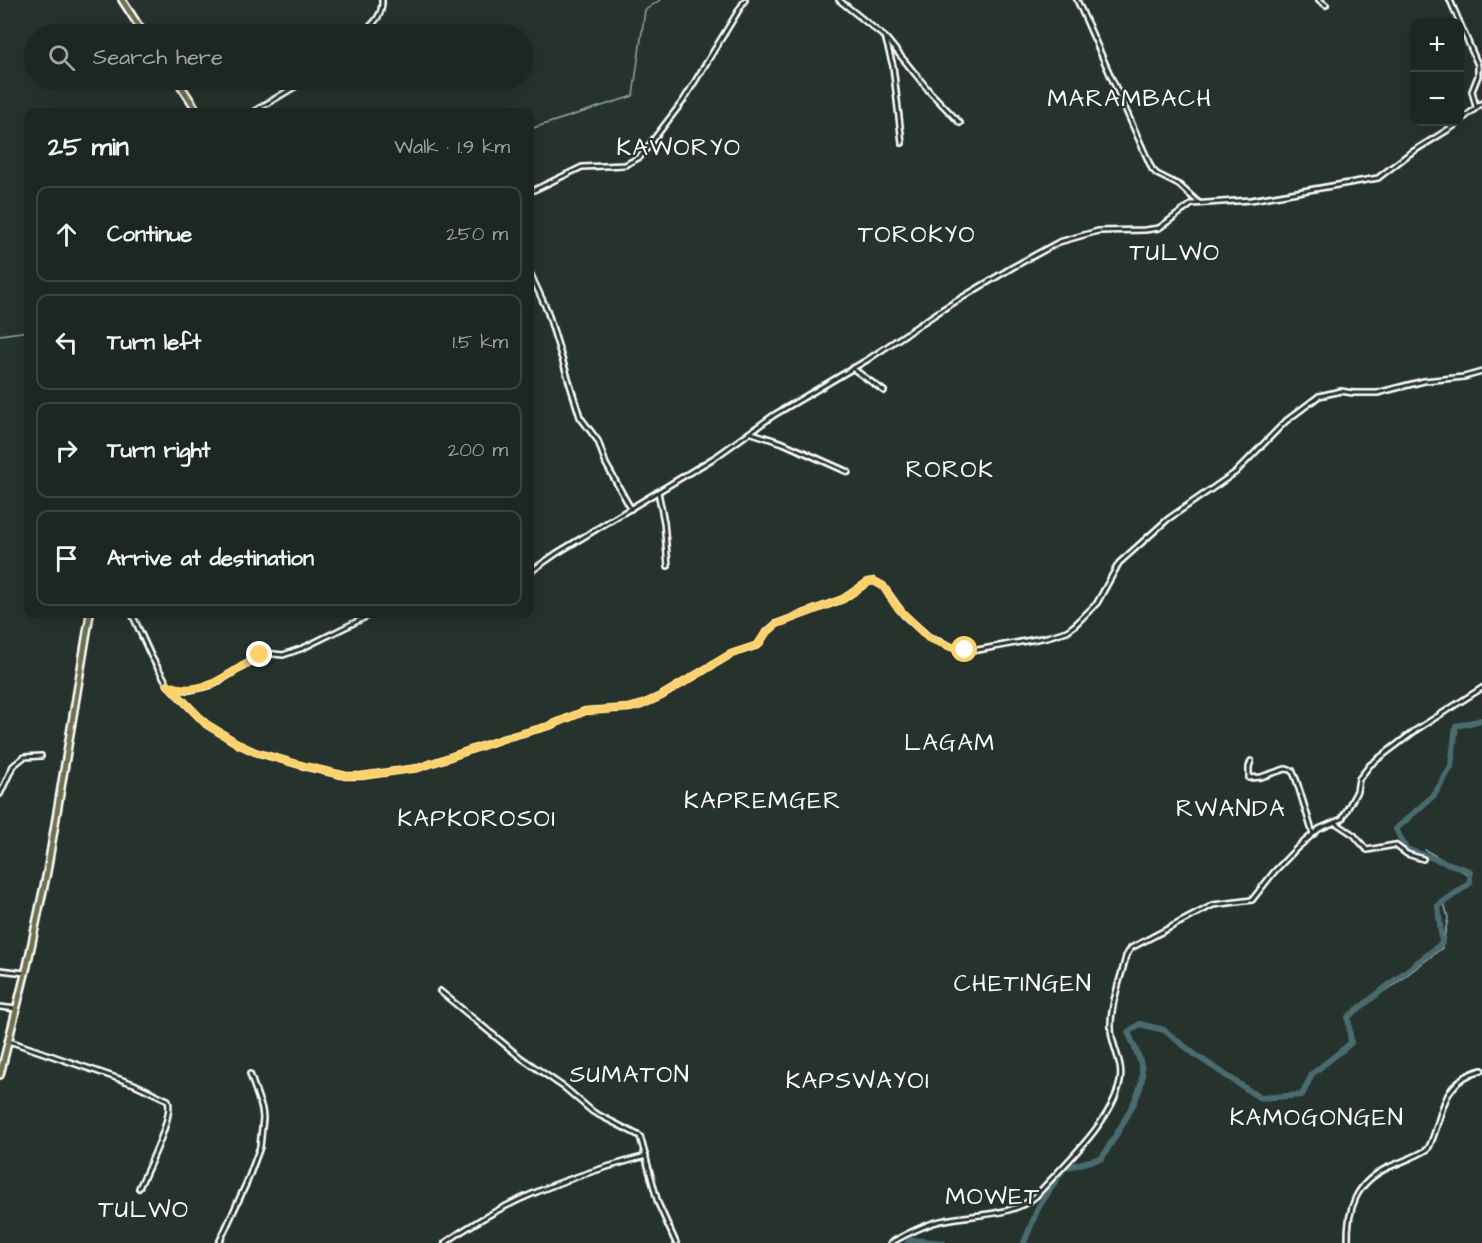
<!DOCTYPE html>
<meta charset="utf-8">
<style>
:root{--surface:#1c2622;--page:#29322f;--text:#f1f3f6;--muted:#a0a5a5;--line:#3a4340}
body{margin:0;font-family:"Architects Daughter",sans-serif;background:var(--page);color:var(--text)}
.controls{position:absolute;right:18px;top:18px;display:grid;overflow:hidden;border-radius:12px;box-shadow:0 3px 15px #0003}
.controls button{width:54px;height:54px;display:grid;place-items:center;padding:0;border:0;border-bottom:2px solid var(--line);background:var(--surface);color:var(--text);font:30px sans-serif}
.stop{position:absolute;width:18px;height:18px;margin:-14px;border:4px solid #ffd166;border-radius:50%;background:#fff}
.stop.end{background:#ffd166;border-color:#fff;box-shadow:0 2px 6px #0008}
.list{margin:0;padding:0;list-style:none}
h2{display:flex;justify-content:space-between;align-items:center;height:78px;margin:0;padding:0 24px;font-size:26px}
h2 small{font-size:20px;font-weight:400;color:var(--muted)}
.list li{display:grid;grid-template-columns:39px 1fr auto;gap:18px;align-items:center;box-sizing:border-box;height:96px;margin:0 12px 12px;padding:0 12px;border:2px solid var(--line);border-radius:12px}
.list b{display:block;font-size:22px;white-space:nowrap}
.list em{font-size:20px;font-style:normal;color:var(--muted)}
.icon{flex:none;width:33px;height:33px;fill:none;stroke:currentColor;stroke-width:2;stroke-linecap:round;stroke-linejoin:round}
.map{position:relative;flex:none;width:1482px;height:1243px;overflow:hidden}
.search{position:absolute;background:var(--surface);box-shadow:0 3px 15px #0003;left:24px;top:24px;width:510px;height:66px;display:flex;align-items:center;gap:15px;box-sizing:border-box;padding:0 21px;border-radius:33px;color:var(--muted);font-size:22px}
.panel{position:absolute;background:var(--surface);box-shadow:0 3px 15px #0003;left:24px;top:108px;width:510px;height:510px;border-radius:12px}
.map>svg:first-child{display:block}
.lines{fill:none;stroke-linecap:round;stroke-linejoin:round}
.stream{stroke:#92a7a9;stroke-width:1.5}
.river{stroke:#496c6f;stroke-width:6}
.street-casing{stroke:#fff;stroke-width:8}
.primary-casing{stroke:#fff;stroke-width:10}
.street{stroke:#26332d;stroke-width:3}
.primary{stroke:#6e714b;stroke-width:5}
.route{stroke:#ffd166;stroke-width:8}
.labels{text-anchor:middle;stroke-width:4.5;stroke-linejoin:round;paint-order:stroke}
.quarter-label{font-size:24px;letter-spacing:1.5px;fill:#fff;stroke:#26332d}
</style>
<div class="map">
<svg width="1482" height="1243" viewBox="0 0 1482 1243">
<rect width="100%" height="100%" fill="#26332d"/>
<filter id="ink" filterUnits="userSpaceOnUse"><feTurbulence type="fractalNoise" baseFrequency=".0167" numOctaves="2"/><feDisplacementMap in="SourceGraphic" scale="12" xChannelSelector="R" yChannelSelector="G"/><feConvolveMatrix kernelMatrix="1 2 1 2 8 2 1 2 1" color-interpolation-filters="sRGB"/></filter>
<g filter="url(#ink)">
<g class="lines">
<g class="stream">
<polyline points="530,129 633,96 645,10 660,0"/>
<polyline points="0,335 28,331"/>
<polyline points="1366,1002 1394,985 1442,948 1448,918 1444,902 1467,883 1471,876 1425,850"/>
</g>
<g class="river">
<polyline points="908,1243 912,1240 943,1243"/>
<path d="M1024,1243L1038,1208L1064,1168L1102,1158C1112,1141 1142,1096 1142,1077C1143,1062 1134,1046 1128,1032L1140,1024L1164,1030L1197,1056L1260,1098L1302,1095L1312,1074L1351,1043L1348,1017L1442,943L1438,906L1470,883V871L1406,849L1396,829L1434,795L1451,767L1456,726L1482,720"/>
</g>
<defs>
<g id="street">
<polyline points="839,0 886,38 930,92 960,123"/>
<polyline points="1077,0 1152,169 1157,174 1179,185 1199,203"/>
<polyline points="1319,0 1326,5"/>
<polyline points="1450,0 1478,65 1478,76 1472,91 1476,107"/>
<path d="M362,34C373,24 383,16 382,0"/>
<polyline points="886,40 893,66 902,143"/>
<polyline points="253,112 306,80"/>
<polyline points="530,192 582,167 625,165 640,157 683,101 745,0"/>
<polyline points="530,273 547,310 580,417 598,441 606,464 631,509"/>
<polyline points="852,368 884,391"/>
<polyline points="752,433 783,443 848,472"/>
<polyline points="658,492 664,522 668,566"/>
<polyline points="530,572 557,553 717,456 774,415 867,360 943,309 1013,267 1059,242 1098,231 1145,230 1159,228 1192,204 1251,200 1378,178 1409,154 1454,126 1482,103"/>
<polyline points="132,614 151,656 168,685 178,689 189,690 212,685 265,653 283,655 303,648 372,614"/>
<polyline points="168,685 206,724 240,745 255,752 307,767 346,776 361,776 418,768 505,738 549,726 585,711 629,708 641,705 661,696 731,654 758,645 765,634 776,624 843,599 868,582 874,581 883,586 904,615 929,637 954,648 978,650 1047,637 1067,631 1075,625 1097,603 1119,563 1168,519 1236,472 1286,421 1319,396 1341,391 1353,393 1377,393 1424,381 1464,377 1482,372"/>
<polyline points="1251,761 1249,767 1249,778 1261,777 1285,769 1292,770 1296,779 1313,834"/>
<polyline points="0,794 13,766 24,757 41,756"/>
<polyline points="1336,823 1354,835 1367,850 1395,845 1407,854 1423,859"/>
<polyline points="0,970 25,973"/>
<polyline points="440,991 520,1057 565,1088 593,1112 640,1136 658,1203 676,1243"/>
<polyline points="0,1007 16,1009"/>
<path d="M9,1041L134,1084L168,1100C174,1117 147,1170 139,1188"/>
<polyline points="219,1243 247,1182 260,1147 263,1118 262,1109 250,1074"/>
<path d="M445,1243C505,1199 574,1175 646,1156"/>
<path d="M891,1243C902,1236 921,1227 933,1223C967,1212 1008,1220 1036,1196C1064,1164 1111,1123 1120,1082C1124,1062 1111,1046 1111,1028C1110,1004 1121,979 1126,956L1131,948L1213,905L1252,900L1274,872L1297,848L1319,829L1342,819L1357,791L1359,779L1370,765L1416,730L1482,688"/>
<path d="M1348,1243C1347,1208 1356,1182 1389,1167C1402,1161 1416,1157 1428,1149C1444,1119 1438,1081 1482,1070"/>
</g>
<g id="primary">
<polyline points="122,0 144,34"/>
<polyline points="177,80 198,112"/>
<polyline points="0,1075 27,966 47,872 90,614"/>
</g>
</defs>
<use href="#street" class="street-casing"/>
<use href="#primary" class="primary-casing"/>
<use href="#street" class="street"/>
<use href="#primary" class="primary"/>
</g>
</g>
<g class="lines" filter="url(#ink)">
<path class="route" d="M260,655C230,672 205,699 168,685L206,724L240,745L255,752L308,767L346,776H361L418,768L505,738L549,726L585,711L629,708L641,705L661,696L731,654L758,645L765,634L777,624L843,599L868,582L874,581L883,586L896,606L928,638L954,648L965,650"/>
</g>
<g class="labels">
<g class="quarter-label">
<text x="1130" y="106">MARAMBACH</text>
<text x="679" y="155">KAWORYO</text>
<text x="917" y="242">TOROKYO</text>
<text x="1175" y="260">TULWO</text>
<text x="950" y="477">ROROK</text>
<text x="950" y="750">LAGAM</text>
<text x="763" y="808">KAPREMGER</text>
<text x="1231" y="816">RWANDA</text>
<text x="477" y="826">KAPKOROSOI</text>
<text x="1023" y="991">CHETINGEN</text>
<text x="630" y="1082">SUMATON</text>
<text x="858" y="1088">KAPSWAYOI</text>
<text x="1317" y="1125">KAMOGONGEN</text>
<text x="993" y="1204">MOWET</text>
<text x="144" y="1217">TULWO</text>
</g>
</g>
</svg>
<div class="controls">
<button>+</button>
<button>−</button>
</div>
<div class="stop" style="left:965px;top:650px"></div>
<div class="stop end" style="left:260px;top:655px"></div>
<div class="search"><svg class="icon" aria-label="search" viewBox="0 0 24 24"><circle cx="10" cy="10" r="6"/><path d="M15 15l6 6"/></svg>Search here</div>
<section class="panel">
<h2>25 min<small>Walk · 1.9 km</small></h2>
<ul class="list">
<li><svg class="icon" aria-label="ahead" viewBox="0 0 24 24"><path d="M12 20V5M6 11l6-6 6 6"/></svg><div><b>Continue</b></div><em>250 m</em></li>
<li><svg class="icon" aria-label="left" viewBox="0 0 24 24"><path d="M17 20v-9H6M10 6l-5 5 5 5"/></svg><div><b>Turn left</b></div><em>1.5 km</em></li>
<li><svg class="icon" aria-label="right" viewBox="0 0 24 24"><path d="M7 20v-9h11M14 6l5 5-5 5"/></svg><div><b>Turn right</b></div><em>200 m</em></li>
<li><svg class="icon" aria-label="arrive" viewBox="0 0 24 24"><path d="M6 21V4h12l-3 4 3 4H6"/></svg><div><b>Arrive at destination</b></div></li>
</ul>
</section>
</div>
